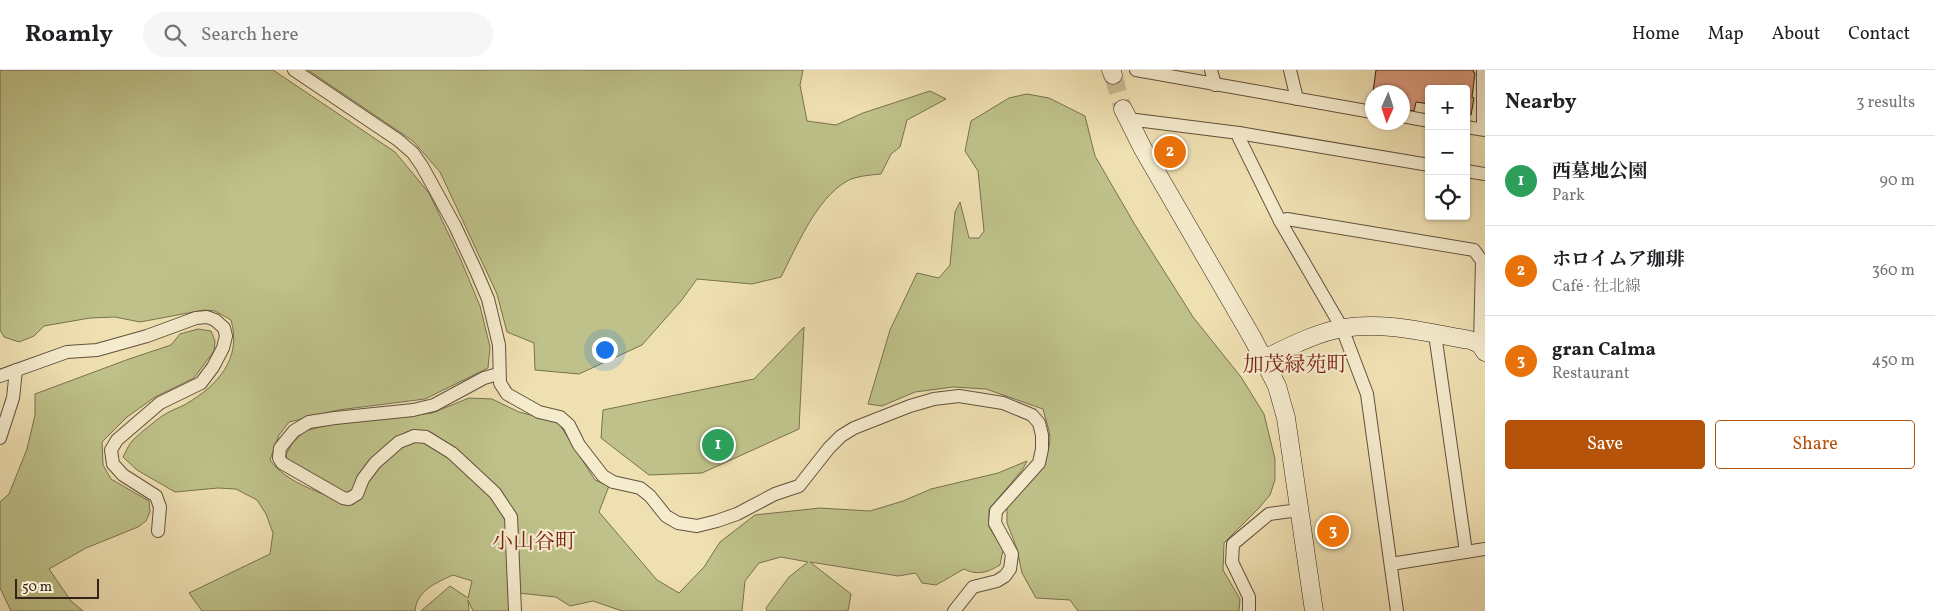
<!DOCTYPE html>
<meta charset="utf-8">
<style>
:root{--surface:#fff;--page:#f6f6f6;--text:#202124;--muted:#757577;--line:#e0e0e0;--accent:#b45309}
body{margin:0;font-family:Vollkorn,"Noto Serif JP",serif;background:var(--page);color:var(--text)}
.controls{position:absolute;right:15px;top:15px;display:grid;overflow:hidden;border-radius:5px;box-shadow:0 1px 4px #0004}
.controls button{width:45px;height:45px;display:grid;place-items:center;padding:0;border:0;border-bottom:1px solid var(--line);background:var(--surface);color:var(--text);font:25px sans-serif}
.compass{position:absolute;left:1365px;top:15px;width:45px;height:45px;border-radius:50%;background:var(--surface);box-shadow:0 1px 4px #0004;rotate:183deg}
.scale{position:absolute;left:15px;bottom:12px;width:84px;box-sizing:border-box;padding-left:5px;border:2px solid #342118;border-top:0;font-size:14px;line-height:18px;white-space:nowrap;color:#342118;-webkit-text-stroke:4px #f5ebcd;paint-order:stroke}
.you{position:absolute;left:604px;top:279px;width:18px;height:18px;margin:-12px;border:4px solid #fff;border-radius:50%;background:#1a73e8;box-shadow:0 0 0 8px #1a73e833}
.badge{display:grid;place-items:center;width:32px;height:32px;border-radius:50%;background:var(--accent);color:#fff;font-size:16px;font-weight:700}
.pin{position:absolute;translate:-50% -50%;border:2px solid #fff;box-shadow:0 1px 5px #0006}
.list{margin:0;padding:0;list-style:none}
h2{display:flex;justify-content:space-between;align-items:center;height:65px;margin:0;padding:0 20px;font-size:21px}
h2 small{font-size:16px;font-weight:400;color:var(--muted)}
.list li{display:grid;grid-template-columns:32px 1fr auto;gap:15px;align-items:center;box-sizing:border-box;height:90px;padding:0 20px;border-top:1px solid var(--line)}
.list b{display:block;font-size:19px;white-space:nowrap}
.list p{margin:0;font-size:16px;white-space:nowrap;color:var(--muted)}
.list em{font-size:16px;font-style:normal;color:var(--muted)}
.actions{display:flex;gap:10px;padding:15px 20px}
.actions a{flex:1;padding:11px 0;border:1px solid var(--accent);border-radius:5px;text-align:center;font-size:18px;color:var(--accent)}
.actions .main{background:var(--accent);color:#fff}
.icon{flex:none;width:28px;height:28px;fill:none;stroke:currentColor;stroke-width:2;stroke-linecap:round;stroke-linejoin:round}
.map{position:relative;flex:none;width:1485px;height:541px;overflow:hidden}
header{display:flex;align-items:center;gap:30px;box-sizing:border-box;height:70px;padding:0 25px;background:var(--surface);border-bottom:1px solid var(--line)}
header strong{font-size:24px}
nav{display:flex;gap:28px;margin-inline-start:auto;font-size:18px}
.search{width:350px;height:45px;background:var(--page);display:flex;align-items:center;gap:12px;box-sizing:border-box;padding:0 18px;border-radius:28px;color:var(--muted);font-size:19px}
main{display:flex}
aside{flex:1;background:var(--surface)}
.map>svg:first-child{display:block}
.green{fill:#bec189;stroke:#797150}
.building{fill:#db9a7d;stroke:#342118}
.lines{fill:none;stroke-linecap:round;stroke-linejoin:round}
.secondary-tunnel{stroke:#caba93;stroke-width:18;stroke-dasharray:18 9;stroke-linecap:butt}
.street-casing{stroke:#63513e;stroke-width:14}
.secondary-casing{stroke:#342118;stroke-width:19}
.street{stroke:#f5ebcd;stroke-width:12}
.secondary{stroke:#f5ebcd;stroke-width:18}
.labels{text-anchor:middle;stroke-width:4.5;stroke-linejoin:round;paint-order:stroke}
.quarter-label{font-size:21px;fill:#7a1f14;stroke:#f5ebcd}
</style>
<header>
<strong>Roamly</strong>
<div class="search"><svg class="icon" aria-label="search" viewBox="0 0 24 24"><circle cx="10" cy="10" r="6"/><path d="M15 15l6 6"/></svg>Search here</div>
<nav><a>Home</a><a>Map</a><a>About</a><a>Contact</a></nav>
</header>
<main>
<div class="map">
<svg width="1485" height="541" viewBox="0 0 1485 541">
<rect width="100%" height="100%" fill="#efe0b2"/>
<filter id="stains"><feTurbulence type="fractalNoise" baseFrequency=".004" numOctaves="4"/><feColorMatrix values="0 0 0 0 .2 0 0 0 0 .09 0 0 0 0 .02 0 0 0 .5 -.17"/></filter>
<radialGradient id="worn" r=".72"><stop offset=".6" stop-color="#630" stop-opacity="0"/><stop offset="1" stop-color="#630" stop-opacity=".3"/></radialGradient>
<g class="green">
<path d="M0,0H273L395,82L429,123L460,188L480,236L490,277L488,298L425,329L338,340L289,352L279,365L270,390C286,412 316,421 341,431C355,418 400,371 418,371C436,371 460,394 472,406C483,416 505,435 508,450C511,470 510,494 511,515C511,524 508,532 509,541H473L468,530L469,541H421L450,516L468,528L472,511L453,505C436,513 417,520 415,541H202L189,523L270,484L273,463L266,444L257,430L236,419L218,418L175,422L137,400L123,387C126,382 128,375 133,370C141,362 153,353 162,346C169,341 179,338 186,334C218,315 242,289 231,250L215,241L204,240L140,252L115,247L90,248L44,256L34,266L19,272L4,267L0,260Z"/>
<path d="M308,0H803L800,15L807,51L836,55L863,43L930,21L946,29L907,50L900,77L891,84L881,104C871,105 856,106 847,111C816,129 797,176 781,207L752,214L697,209L681,231L642,275L579,304L535,300L534,273L507,262L497,224L440,102L413,71Z"/>
<path d="M1027,24L1049,28L1085,46L1095,86L1135,155L1193,247L1241,307L1264,344L1275,389V410L1270,425L1259,438L1224,473L1223,500L1240,529L1239,541H1078L1070,530L1036,528L1022,503L1017,479L1007,453V435C1027,415 1050,397 1050,366C1049,358 1045,348 1043,339L986,319L953,317L915,322L882,336L868,334L890,260L917,203L939,208L950,195L955,142L960,132L969,168H979L984,161L978,101L965,81L971,51L1009,28Z"/>
<polygon points="804,257 799,359 702,403 649,405 601,368 603,340 754,309"/>
<polygon points="198,259 211,261 215,271 214,281 194,308 155,327 127,347 102,372 103,395 111,409 149,431 150,442 146,451 138,457 86,478 49,499 71,531 83,541 11,541 0,518 0,432 9,424 27,379 35,345 35,324 129,289 171,275 180,264"/>
<path d="M469,328L492,329L519,342L558,352L595,410L609,416L599,442L657,510L679,523L704,497L720,472L755,445L820,438L870,441L903,431L931,419L998,403L1027,391L1023,399L989,439V457L1003,480L1000,495C988,502 978,506 964,499L936,515L922,513L916,503L898,506L810,492L851,524L848,541H767L766,538L789,507L808,492L781,487L759,493L745,511L742,541H622L593,531L570,536L556,527L518,523L513,447L496,421L414,363L348,426L287,389L286,385L292,373L305,361L327,355L432,343Z"/>
</g>
<polygon class="building" points="1376,0 1474,0 1473,2 1475,3 1472,27 1474,28 1471,45 1466,44 1466,19 1429,19 1429,34 1416,32 1414,41 1402,39 1402,22 1373,22"/>
<g class="lines">
<polyline class="secondary-tunnel" points="1113,5 1123,39"/>
<defs>
<g id="street">
<polyline points="294,0 398,70 413,83 422,96 455,156 476,201 488,229 499,275 500,313 507,324 539,342 560,347 569,355 579,375 603,406 613,412 640,418 650,426 666,446 678,453 697,456 717,451 737,444 775,424 799,416 829,378 841,366 854,358 910,336 934,329 959,326 1003,333 1032,345 1039,353 1042,365 1042,379 1039,393 996,441 995,453 1012,484 1010,499 1005,506 997,511 973,517 954,541"/>
<polyline points="1136,0 1372,42"/>
<polyline points="1211,0 1215,15"/>
<polyline points="1290,0 1297,29"/>
<polyline points="1402,46 1429,51"/>
<polyline points="1128,49 1239,63 1429,95"/>
<polyline points="1466,57 1485,60"/>
<polyline points="1483,59 1483,0"/>
<polyline points="1239,63 1239,68 1280,151 1342,258 1367,324 1397,541"/>
<polyline points="1466,101 1485,104"/>
<polyline points="1280,151 1287,149 1474,180 1482,191 1480,274"/>
<polyline points="1435,264 1466,482"/>
<polyline points="498,304 484,308 434,335 413,340 335,348 309,352 294,361 280,378 279,388 282,393 343,428 349,429 357,424 363,409 375,393 399,372 407,369 414,366 426,367 452,383 495,423 511,447 515,541"/>
<polyline points="0,306 67,282 97,280 147,266 196,248 207,247 215,250 224,258 226,266 223,278 213,297 201,313 160,333 117,370 111,380 113,394 123,405 156,426 160,437 158,461"/>
<polyline points="0,368 13,328 16,300"/>
<polyline points="1391,494 1485,479"/>
<polyline points="1249,541 1249,527 1232,492 1233,474 1269,444 1299,440"/>
</g>
<g id="secondary">
<polyline points="1111,0 1113,5"/>
<polyline points="1123,39 1143,79 1253,269 1277,316 1286,348 1314,541"/>
<path d="M1264,289C1289,277 1315,263 1343,258C1385,251 1429,263 1470,270L1480,274L1485,282"/>
</g>
</defs>
<use href="#street" class="street-casing"/>
<use href="#secondary" class="secondary-casing"/>
<use href="#street" class="street"/>
<use href="#secondary" class="secondary"/>
</g>
<g class="labels">
<g class="quarter-label">
<text x="1295" y="301">加茂緑苑町</text>
<text x="534" y="478">小山谷町</text>
</g>
</g>
<rect width="100%" height="100%" filter="url(#stains)"/>
<rect width="100%" height="100%" fill="url(#worn)"/>
</svg>
<div class="controls">
<button>+</button>
<button>−</button>
<button><svg class="icon" aria-label="locate" viewBox="0 0 24 24"><circle cx="12" cy="12" r="6"/><path d="M12 2v4M12 18v4M2 12h4M18 12h4"/></svg></button>
</div>
<svg class="compass" viewBox="-18 -18 36 36"><path d="M0-13l5 13h-10z" fill="#e53935"/><path d="M0 13l5-13h-10z" fill="#757577"/></svg>
<div class="scale">50 m</div>
<div class="you"></div>
<div class="pin badge" style="left:718px;top:375px;background:#2e9e5b">1</div>
<div class="pin badge" style="left:1170px;top:82px;background:#e8710a">2</div>
<div class="pin badge" style="left:1333px;top:461px;background:#e8710a">3</div>
</div>
<aside>
<h2>Nearby<small>3 results</small></h2>
<ul class="list">
<li><span class="badge" style="background:#2e9e5b">1</span><div><b>西墓地公園</b><p>Park</p></div><em>90 m</em></li>
<li><span class="badge" style="background:#e8710a">2</span><div><b>ホロイムア珈琲</b><p>Café · 社北線</p></div><em>360 m</em></li>
<li><span class="badge" style="background:#e8710a">3</span><div><b>gran Calma</b><p>Restaurant</p></div><em>450 m</em></li>
</ul>
<div class="actions"><a class="main">Save</a><a>Share</a></div>
</aside>
</main>
